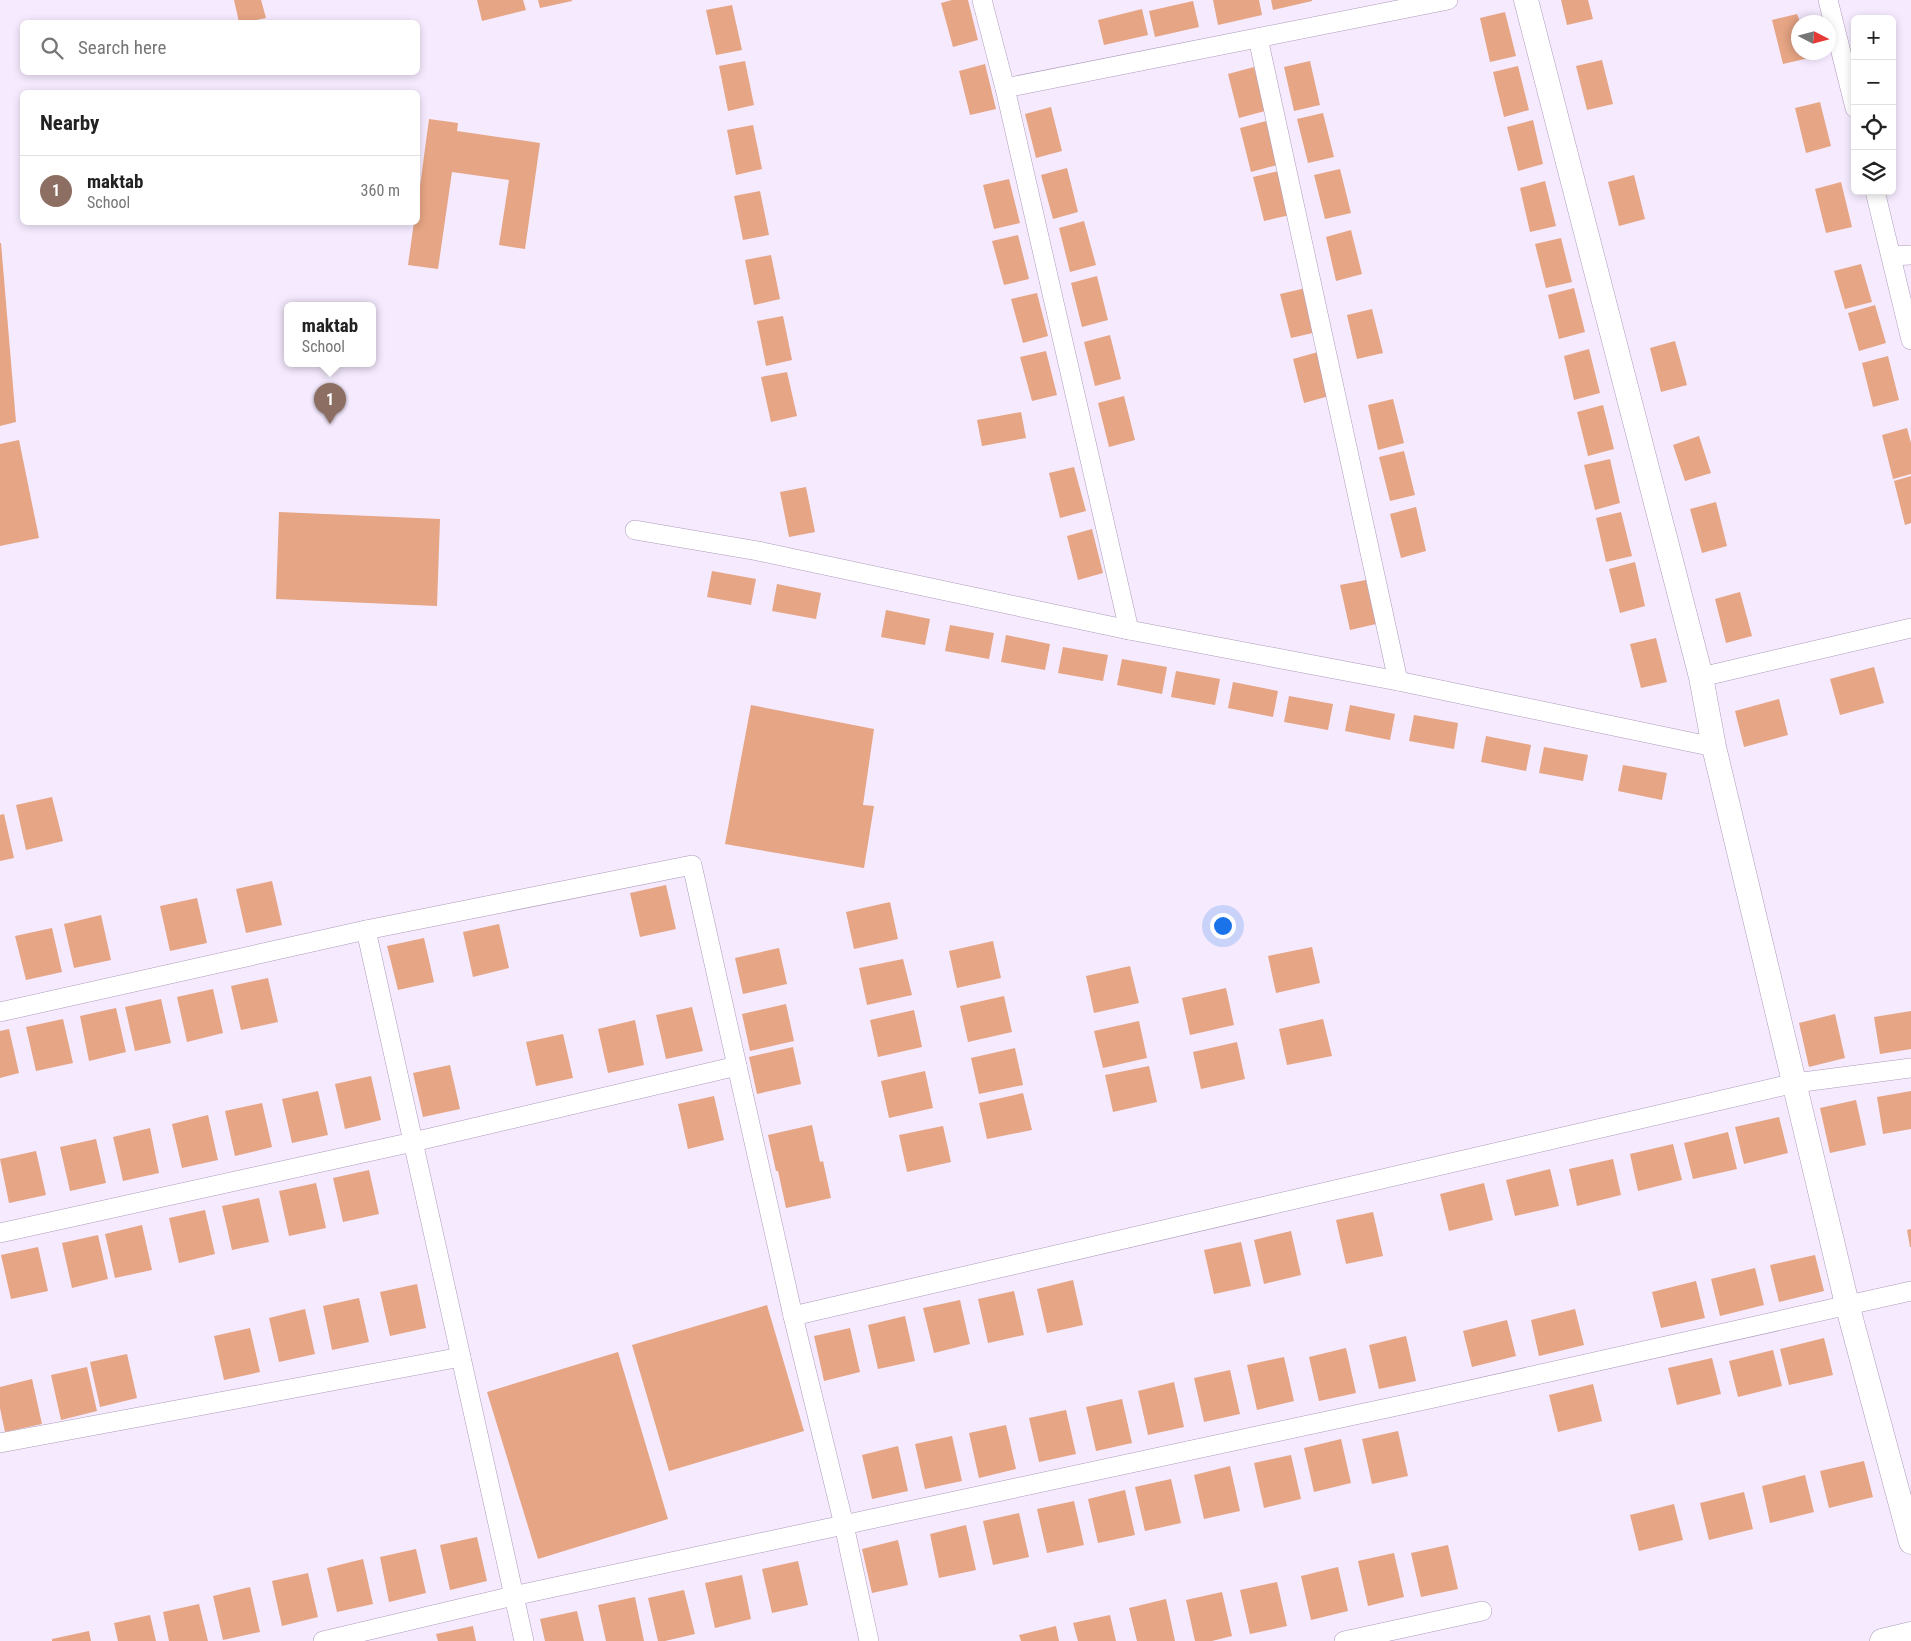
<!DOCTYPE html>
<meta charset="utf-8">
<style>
:root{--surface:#fff;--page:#f2f2f2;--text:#222;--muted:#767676;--line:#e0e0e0;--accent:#0b8043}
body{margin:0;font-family:"Roboto Condensed",sans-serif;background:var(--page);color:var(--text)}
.controls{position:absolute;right:15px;top:15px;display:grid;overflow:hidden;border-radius:8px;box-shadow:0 2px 8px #0003}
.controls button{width:45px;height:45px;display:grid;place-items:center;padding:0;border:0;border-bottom:1px solid var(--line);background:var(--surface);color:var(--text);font:25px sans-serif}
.compass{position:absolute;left:1791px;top:15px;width:45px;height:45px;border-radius:50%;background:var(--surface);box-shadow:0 2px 8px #0003;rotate:96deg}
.you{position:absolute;left:1222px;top:925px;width:18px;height:18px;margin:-12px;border:4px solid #fff;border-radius:50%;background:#1a73e8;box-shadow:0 0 0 8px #1a73e833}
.badge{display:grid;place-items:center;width:32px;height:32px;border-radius:50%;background:var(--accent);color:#fff;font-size:16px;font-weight:700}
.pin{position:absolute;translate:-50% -41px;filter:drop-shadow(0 1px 2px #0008)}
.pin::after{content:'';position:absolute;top:26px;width:18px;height:15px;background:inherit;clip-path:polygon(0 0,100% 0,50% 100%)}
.popup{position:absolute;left:284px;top:302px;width:92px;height:65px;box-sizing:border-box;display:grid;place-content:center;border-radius:8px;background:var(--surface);filter:drop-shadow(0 1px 4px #0005);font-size:16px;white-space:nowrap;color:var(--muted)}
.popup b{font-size:19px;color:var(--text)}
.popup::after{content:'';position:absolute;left:50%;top:100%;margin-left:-10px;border:10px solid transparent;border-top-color:var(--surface)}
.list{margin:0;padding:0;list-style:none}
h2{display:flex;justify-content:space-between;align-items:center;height:65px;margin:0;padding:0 20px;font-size:21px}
h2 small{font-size:16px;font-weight:400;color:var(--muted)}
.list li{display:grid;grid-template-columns:32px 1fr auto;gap:15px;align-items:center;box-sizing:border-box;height:70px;padding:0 20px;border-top:1px solid var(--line)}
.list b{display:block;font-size:19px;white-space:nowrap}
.list p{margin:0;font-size:16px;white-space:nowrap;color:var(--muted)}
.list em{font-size:16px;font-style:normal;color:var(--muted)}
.icon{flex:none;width:28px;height:28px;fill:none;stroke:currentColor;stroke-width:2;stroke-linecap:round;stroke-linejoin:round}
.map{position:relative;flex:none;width:1911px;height:1641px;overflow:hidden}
.search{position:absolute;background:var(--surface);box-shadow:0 2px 8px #0003;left:20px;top:20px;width:400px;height:55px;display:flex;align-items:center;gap:12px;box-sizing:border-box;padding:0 18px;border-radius:8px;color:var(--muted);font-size:19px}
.panel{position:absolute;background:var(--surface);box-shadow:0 2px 8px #0003;left:20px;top:90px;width:400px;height:135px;border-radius:8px}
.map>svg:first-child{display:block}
.building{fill:#e6a584}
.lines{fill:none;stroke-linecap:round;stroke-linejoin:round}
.minor-casing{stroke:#ad9bbb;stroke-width:20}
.tertiary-casing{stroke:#ad9bbb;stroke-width:25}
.minor{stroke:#fff;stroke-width:19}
.tertiary{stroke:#fff;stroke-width:24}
</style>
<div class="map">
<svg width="1911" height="1641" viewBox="0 0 1911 1641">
<rect width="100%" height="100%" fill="#f5eafe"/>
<g class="building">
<polygon points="234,0 261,0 266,18 247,22 239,22"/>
<polygon points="477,0 523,0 526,10 482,21"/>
<polygon points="538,0 572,0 572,1 540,8"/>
<polygon points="952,0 968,0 978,40 953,47 941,3"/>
<polygon points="1213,0 1259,0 1262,15 1218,25"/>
<polygon points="1271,0 1312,0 1312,1 1273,10"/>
<polygon points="1561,0 1588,0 1593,19 1567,25"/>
<polygon points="1193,1 1199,27 1155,37 1149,11"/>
<polygon points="732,5 742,50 716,55 706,10"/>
<polygon points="1142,9 1148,35 1104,45 1098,20"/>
<polygon points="1505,12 1516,56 1490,62 1480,18"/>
<polygon points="1797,14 1800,22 1798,52 1807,52 1809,58 1783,64 1772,20"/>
<polygon points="1602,60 1613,104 1587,110 1576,66"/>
<polygon points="745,61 754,105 728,111 719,66"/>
<polygon points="1310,61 1320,105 1294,111 1284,67"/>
<polygon points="985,64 996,109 970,115 959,71"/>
<polygon points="1518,66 1529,110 1504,117 1493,72"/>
<polygon points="1254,67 1265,111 1239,118 1228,74"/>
<polygon points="1820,102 1831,146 1806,153 1795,108"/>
<polygon points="1051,107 1062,151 1036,158 1025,114"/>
<polygon points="1323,113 1334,157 1308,163 1297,119"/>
<polygon points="429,119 458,123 457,131 540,143 525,249 499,245 509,180 452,172 438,269 408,265 414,222 418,222 418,201"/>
<polygon points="1533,120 1543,164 1518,171 1507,127"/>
<polygon points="1266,121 1277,165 1251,172 1240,128"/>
<polygon points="753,125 762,169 736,175 727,130"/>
<polygon points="1067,168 1078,212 1053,219 1041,175"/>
<polygon points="1340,169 1351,213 1325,219 1314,175"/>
<polygon points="1279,171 1290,215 1264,221 1253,177"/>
<polygon points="1634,175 1645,219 1619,226 1608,182"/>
<polygon points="1009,179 1020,223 994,229 983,185"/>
<polygon points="1545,181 1556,226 1530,232 1520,188"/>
<polygon points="1841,182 1852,227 1826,233 1815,189"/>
<polygon points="760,191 769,235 743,240 734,196"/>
<polygon points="1084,221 1096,265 1070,272 1059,228"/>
<polygon points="1351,230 1362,274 1336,281 1326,237"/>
<polygon points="1018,235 1029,279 1004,285 992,241"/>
<polygon points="1561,238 1572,282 1546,288 1535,244"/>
<polygon points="0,243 1,243 16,422 0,426"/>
<polygon points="771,255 780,299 754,305 745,260"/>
<polygon points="1861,264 1872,302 1845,309 1834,271"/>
<polygon points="1097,276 1108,320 1082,327 1071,283"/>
<polygon points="1306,288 1317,332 1291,338 1280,294"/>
<polygon points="1574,288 1585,332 1559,339 1548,295"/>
<polygon points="1037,293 1048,336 1023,343 1011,299"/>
<polygon points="1875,305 1886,343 1859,351 1848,313"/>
<polygon points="1372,309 1383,353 1357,359 1347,315"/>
<polygon points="783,316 792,360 766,366 757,321"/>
<polygon points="1110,335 1121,379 1095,386 1084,342"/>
<polygon points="1675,341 1687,385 1661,392 1650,348"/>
<polygon points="1589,349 1600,393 1574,400 1564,356"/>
<polygon points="1046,351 1057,395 1032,401 1020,357"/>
<polygon points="1318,352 1329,396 1304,403 1293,359"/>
<polygon points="1888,356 1899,400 1873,407 1862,363"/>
<polygon points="787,372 797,416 771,422 761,377"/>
<polygon points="1124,396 1135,440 1109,447 1098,403"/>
<polygon points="1393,399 1404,443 1378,450 1368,405"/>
<polygon points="1603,405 1614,449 1588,456 1577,412"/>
<polygon points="1021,412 1026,438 982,446 977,420"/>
<polygon points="1907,428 1911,443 1911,474 1893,479 1882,435"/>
<polygon points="1699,436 1711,473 1685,481 1673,445"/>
<polygon points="19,440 39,538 0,546 0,444"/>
<polygon points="1404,451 1415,495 1390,501 1379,457"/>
<polygon points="1610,459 1620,503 1595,510 1584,465"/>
<polygon points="1074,467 1086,511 1060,518 1049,473"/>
<polygon points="1911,476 1911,523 1905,525 1894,481"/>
<polygon points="806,487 815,532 789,537 780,492"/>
<polygon points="1716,502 1727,546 1702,553 1690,509"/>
<polygon points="1416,507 1426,551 1401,558 1390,514"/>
<polygon points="279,512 440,519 437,606 276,599"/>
<polygon points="1621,512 1632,556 1606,562 1596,518"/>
<polygon points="1092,529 1103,573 1078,580 1067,536"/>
<polygon points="1635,562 1645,606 1620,613 1609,569"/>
<polygon points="712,571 756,579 751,605 707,597"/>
<polygon points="1366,580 1376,624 1350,630 1340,585"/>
<polygon points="777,584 821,593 816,619 772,611"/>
<polygon points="1740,592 1752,636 1726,643 1715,599"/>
<polygon points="886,610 930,619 925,645 881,637"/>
<polygon points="950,625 994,633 989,659 945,651"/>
<polygon points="1006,635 1050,644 1045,670 1001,662"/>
<polygon points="1656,638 1667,682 1641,688 1630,644"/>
<polygon points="1063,647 1108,655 1103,681 1058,673"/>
<polygon points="1122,659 1167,667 1162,694 1117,685"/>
<polygon points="1874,667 1884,703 1840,715 1830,679"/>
<polygon points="1176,671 1220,679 1215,705 1171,697"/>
<polygon points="1233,682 1278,691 1273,717 1228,708"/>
<polygon points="1289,696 1333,704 1328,730 1284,722"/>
<polygon points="1779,699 1788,735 1744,747 1735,711"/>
<polygon points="751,705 874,729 863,805 874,806 864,868 725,844"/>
<polygon points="1350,705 1395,714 1390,740 1345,731"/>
<polygon points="1414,715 1458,723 1454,749 1409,741"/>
<polygon points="1486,736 1531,745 1526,771 1481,762"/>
<polygon points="1544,747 1588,755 1583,781 1539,773"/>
<polygon points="1623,765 1667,773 1662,800 1618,791"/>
<polygon points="52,797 63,841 26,850 16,805"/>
<polygon points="4,814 14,858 0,861 0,815"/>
<polygon points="272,881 282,925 246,933 236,889"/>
<polygon points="666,885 676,929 640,937 630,893"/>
<polygon points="197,898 207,943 170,951 160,906"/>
<polygon points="890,902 898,939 854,949 846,912"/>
<polygon points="101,915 111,960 74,968 64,924"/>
<polygon points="499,924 509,968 473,977 463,932"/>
<polygon points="52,928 62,972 26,980 15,936"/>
<polygon points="424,938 434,982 398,990 387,946"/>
<polygon points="993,941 1001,978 957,988 949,951"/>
<polygon points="1312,947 1320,983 1276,993 1268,956"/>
<polygon points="779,948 787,984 743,994 735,958"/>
<polygon points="903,959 912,995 867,1005 859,968"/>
<polygon points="1130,966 1139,1003 1094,1013 1086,976"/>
<polygon points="268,978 278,1022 241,1030 231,986"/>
<polygon points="1226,988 1234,1025 1190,1035 1182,998"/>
<polygon points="213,989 223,1033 187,1042 177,997"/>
<polygon points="1004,996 1012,1032 968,1042 960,1006"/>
<polygon points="161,999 171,1043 135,1051 125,1007"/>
<polygon points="786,1004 794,1041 750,1051 742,1014"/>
<polygon points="692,1007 703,1051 666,1059 656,1015"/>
<polygon points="116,1008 126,1052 89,1061 80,1016"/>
<polygon points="914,1010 922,1047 878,1057 870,1020"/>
<polygon points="1911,1011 1911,1049 1880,1054 1874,1017"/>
<polygon points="1835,1014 1845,1058 1809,1067 1799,1023"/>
<polygon points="63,1019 73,1063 36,1071 26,1027"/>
<polygon points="1323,1019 1332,1056 1287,1065 1279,1029"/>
<polygon points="635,1020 644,1065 608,1073 598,1029"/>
<polygon points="1139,1021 1147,1058 1103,1068 1094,1031"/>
<polygon points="9,1029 19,1073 0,1078 0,1031"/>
<polygon points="563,1034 573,1078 536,1086 526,1042"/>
<polygon points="1237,1042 1245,1079 1201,1089 1193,1052"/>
<polygon points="793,1047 801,1084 757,1094 749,1057"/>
<polygon points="1015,1048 1023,1085 979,1094 971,1058"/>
<polygon points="450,1065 460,1109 423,1117 413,1073"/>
<polygon points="1149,1066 1157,1102 1113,1112 1105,1075"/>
<polygon points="925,1071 933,1108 889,1118 881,1081"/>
<polygon points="371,1076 381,1120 345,1129 335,1084"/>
<polygon points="318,1091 328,1135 292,1143 282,1099"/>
<polygon points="1911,1091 1911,1129 1883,1134 1877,1097"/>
<polygon points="1023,1093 1032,1130 987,1139 979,1103"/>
<polygon points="714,1096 724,1140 688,1149 678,1104"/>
<polygon points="1856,1100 1866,1145 1830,1153 1820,1108"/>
<polygon points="262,1103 272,1147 235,1156 225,1111"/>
<polygon points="208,1115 218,1160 182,1168 172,1124"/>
<polygon points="1779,1117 1788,1153 1744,1164 1735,1127"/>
<polygon points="812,1125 820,1162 823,1161 831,1198 786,1208 778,1171 776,1171 768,1135"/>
<polygon points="943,1126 951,1162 907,1172 899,1135"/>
<polygon points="150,1128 159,1173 123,1181 113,1137"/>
<polygon points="1728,1132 1737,1169 1693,1179 1684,1143"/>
<polygon points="96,1139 106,1183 70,1191 60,1147"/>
<polygon points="1673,1144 1682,1180 1638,1191 1630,1154"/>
<polygon points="36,1151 46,1195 9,1203 0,1159"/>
<polygon points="1613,1159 1621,1195 1577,1206 1569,1169"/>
<polygon points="1550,1169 1559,1206 1515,1216 1506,1180"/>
<polygon points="369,1170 379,1214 343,1222 333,1178"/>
<polygon points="316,1183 326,1228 289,1236 279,1191"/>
<polygon points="1484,1183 1493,1220 1449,1231 1440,1194"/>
<polygon points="259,1198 269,1242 232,1250 222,1206"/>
<polygon points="205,1210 215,1254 179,1263 169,1218"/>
<polygon points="1373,1212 1383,1256 1346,1264 1336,1220"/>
<polygon points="142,1225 152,1270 115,1278 105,1234"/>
<polygon points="1911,1229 1911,1247 1910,1247 1907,1230"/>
<polygon points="1291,1231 1301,1275 1264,1284 1254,1240"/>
<polygon points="98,1235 108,1279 72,1288 62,1243"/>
<polygon points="1241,1242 1251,1286 1214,1294 1204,1250"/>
<polygon points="38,1247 48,1291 11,1299 1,1255"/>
<polygon points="1815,1255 1824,1291 1779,1302 1770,1265"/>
<polygon points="1755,1268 1764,1305 1720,1316 1711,1279"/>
<polygon points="1073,1280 1083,1325 1047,1333 1037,1289"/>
<polygon points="1696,1281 1705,1318 1661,1328 1652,1292"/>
<polygon points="417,1284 426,1328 390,1336 380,1292"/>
<polygon points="1014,1291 1024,1335 988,1343 978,1299"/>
<polygon points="359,1298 369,1342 332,1350 323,1306"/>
<polygon points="960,1300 970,1344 934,1353 923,1308"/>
<polygon points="767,1305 804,1431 669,1471 632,1345"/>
<polygon points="305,1309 315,1354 279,1362 269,1318"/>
<polygon points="1575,1309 1584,1345 1539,1356 1531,1320"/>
<polygon points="905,1316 915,1361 878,1369 868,1325"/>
<polygon points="1507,1320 1516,1356 1472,1367 1463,1331"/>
<polygon points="250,1328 260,1372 224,1380 214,1336"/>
<polygon points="850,1328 860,1372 824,1381 814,1336"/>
<polygon points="1406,1336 1416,1381 1379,1389 1369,1345"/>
<polygon points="1824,1338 1833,1375 1789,1385 1780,1349"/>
<polygon points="1346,1348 1356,1393 1319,1401 1309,1357"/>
<polygon points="1773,1350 1782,1386 1738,1397 1729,1361"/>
<polygon points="618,1352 668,1519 538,1559 487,1392"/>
<polygon points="127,1354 137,1398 100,1407 90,1362"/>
<polygon points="1284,1357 1294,1401 1257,1410 1247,1365"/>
<polygon points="1712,1358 1721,1394 1677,1405 1668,1368"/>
<polygon points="87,1367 97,1411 61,1420 51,1375"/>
<polygon points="1230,1370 1240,1414 1204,1422 1194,1378"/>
<polygon points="32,1379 42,1424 5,1432 0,1408 0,1387"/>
<polygon points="1174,1382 1184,1427 1148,1435 1138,1391"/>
<polygon points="1593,1384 1602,1421 1558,1432 1549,1395"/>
<polygon points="1122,1399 1132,1443 1096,1451 1086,1407"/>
<polygon points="1066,1410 1076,1454 1039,1462 1029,1418"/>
<polygon points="1006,1425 1016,1469 979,1478 969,1433"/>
<polygon points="1398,1431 1408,1476 1372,1484 1362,1439"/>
<polygon points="952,1436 962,1481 925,1489 915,1444"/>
<polygon points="1341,1439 1351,1483 1314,1492 1304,1448"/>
<polygon points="898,1446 908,1491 872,1499 862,1455"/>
<polygon points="1291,1455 1301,1499 1264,1508 1254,1463"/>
<polygon points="1864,1461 1873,1497 1829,1508 1820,1471"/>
<polygon points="1230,1466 1240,1511 1204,1519 1194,1475"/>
<polygon points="1805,1475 1814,1512 1770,1523 1762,1486"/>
<polygon points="1171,1479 1181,1523 1145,1531 1135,1487"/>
<polygon points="1125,1490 1135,1535 1098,1543 1088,1499"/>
<polygon points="1744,1492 1753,1529 1709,1540 1700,1503"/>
<polygon points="1074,1501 1084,1545 1047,1553 1037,1509"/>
<polygon points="1674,1504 1683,1540 1639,1551 1630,1515"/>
<polygon points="1019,1513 1029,1557 993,1565 983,1521"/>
<polygon points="966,1525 976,1570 939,1578 930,1534"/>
<polygon points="477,1537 487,1581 450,1590 440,1545"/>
<polygon points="898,1540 908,1585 872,1593 862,1549"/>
<polygon points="1448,1545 1458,1589 1421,1597 1411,1553"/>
<polygon points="416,1549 426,1593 389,1602 380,1557"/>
<polygon points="1394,1553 1404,1597 1368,1606 1358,1561"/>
<polygon points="363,1559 373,1604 337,1612 327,1568"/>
<polygon points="798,1561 808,1605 772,1613 762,1569"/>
<polygon points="1338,1567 1348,1611 1311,1620 1301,1576"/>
<polygon points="308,1573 318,1617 282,1626 272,1581"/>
<polygon points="742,1575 751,1619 715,1628 705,1583"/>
<polygon points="1277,1582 1287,1626 1250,1634 1240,1590"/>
<polygon points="250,1587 260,1632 223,1640 213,1596"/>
<polygon points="684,1590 695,1634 665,1641 658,1641 648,1598"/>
<polygon points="1222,1592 1232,1636 1212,1641 1195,1641 1186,1600"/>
<polygon points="635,1597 644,1641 606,1641 598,1605"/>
<polygon points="1166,1599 1175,1641 1137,1641 1129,1608"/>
<polygon points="199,1604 208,1641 169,1641 163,1612"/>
<polygon points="577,1611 584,1641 545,1641 540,1619"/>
<polygon points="150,1615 156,1641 118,1641 114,1623"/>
<polygon points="1110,1615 1116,1641 1078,1641 1073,1623"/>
<polygon points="473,1626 476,1641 438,1641 436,1634"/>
<polygon points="1056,1626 1059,1641 1021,1641 1019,1635"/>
<polygon points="89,1631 91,1641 52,1641 52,1639"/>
</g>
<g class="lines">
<defs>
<g id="minor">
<polyline points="982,0 1005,88 1129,630"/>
<polyline points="1828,0 1855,108"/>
<polyline points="1258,38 1398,681"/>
<polyline points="1005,88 1448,0"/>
<polyline points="1875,191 1911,340"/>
<polyline points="1891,256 1911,255"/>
<polyline points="635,530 758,551 1129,630 1398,681 1714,747"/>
<polyline points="1701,677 1911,628"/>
<polyline points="366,930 524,1641"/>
<polyline points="0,1012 366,930 692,865 793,1316 844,1525 869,1641"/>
<polyline points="0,1233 413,1142 737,1066"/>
<polyline points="793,1316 1795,1083 1911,1068"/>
<polyline points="0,1443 461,1357"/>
<polyline points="323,1641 513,1596 1434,1398 1911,1291"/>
<polyline points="1344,1641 1482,1611"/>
</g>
<g id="tertiary">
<polyline points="1526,0 1701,677 1714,747 1847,1304 1911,1542"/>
<polyline points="1882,1641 1911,1634"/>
</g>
</defs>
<use href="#minor" class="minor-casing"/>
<use href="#tertiary" class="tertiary-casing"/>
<use href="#minor" class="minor"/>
<use href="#tertiary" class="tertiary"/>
</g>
</svg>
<div class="controls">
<button>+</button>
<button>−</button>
<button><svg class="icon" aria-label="locate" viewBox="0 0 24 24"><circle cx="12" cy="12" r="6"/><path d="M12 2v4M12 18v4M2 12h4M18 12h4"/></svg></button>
<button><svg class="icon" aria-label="layers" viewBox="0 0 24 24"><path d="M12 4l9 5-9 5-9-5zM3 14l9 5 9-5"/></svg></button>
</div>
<svg class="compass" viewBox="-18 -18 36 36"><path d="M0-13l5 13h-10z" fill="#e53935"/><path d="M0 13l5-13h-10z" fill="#767676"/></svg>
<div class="you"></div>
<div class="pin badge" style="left:330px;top:424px;background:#8d6e63">1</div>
<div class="popup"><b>maktab</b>School</div>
<div class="search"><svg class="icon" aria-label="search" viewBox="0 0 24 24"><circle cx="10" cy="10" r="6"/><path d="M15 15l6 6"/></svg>Search here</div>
<section class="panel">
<h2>Nearby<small></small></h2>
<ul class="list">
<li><span class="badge" style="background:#8d6e63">1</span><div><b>maktab</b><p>School</p></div><em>360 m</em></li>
</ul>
</section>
</div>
